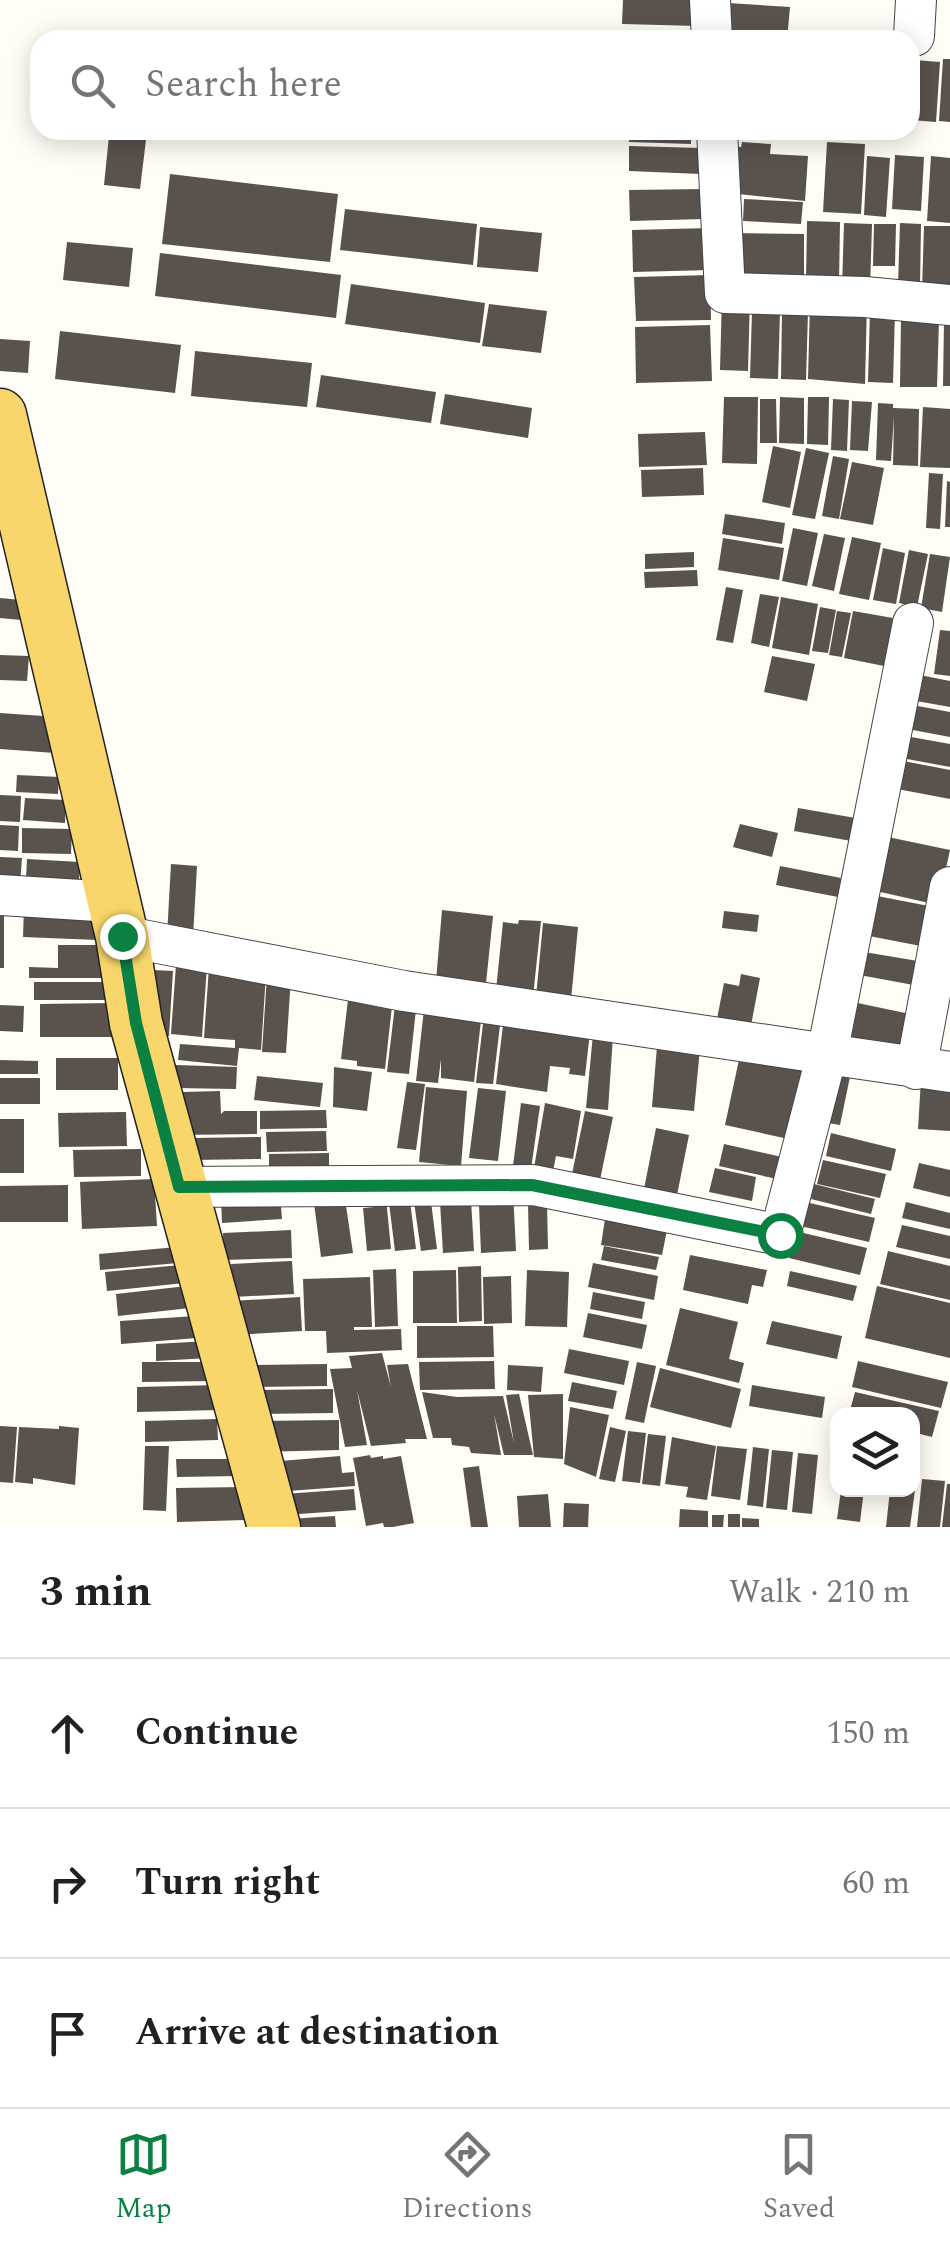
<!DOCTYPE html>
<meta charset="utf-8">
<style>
:root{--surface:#fff;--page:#f6f6f6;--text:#202124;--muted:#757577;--line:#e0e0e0;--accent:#0b8043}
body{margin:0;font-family:Spectral,serif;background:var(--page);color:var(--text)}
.controls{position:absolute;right:30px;bottom:30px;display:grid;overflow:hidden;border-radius:20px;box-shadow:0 5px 25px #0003}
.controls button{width:90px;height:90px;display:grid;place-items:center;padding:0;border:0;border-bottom:2px solid var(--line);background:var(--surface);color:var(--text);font:50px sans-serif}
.stop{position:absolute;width:30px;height:30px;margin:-22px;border:8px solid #0b8043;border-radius:50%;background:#fff}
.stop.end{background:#0b8043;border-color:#fff;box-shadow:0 2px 10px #0008}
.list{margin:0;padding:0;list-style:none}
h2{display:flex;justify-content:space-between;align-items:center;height:130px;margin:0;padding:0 40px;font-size:42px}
h2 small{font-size:32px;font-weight:400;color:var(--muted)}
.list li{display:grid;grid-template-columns:65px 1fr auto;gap:30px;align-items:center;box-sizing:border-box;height:150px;padding:0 40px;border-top:2px solid var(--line)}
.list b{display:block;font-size:38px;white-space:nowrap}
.list em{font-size:32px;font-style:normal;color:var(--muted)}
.icon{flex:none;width:55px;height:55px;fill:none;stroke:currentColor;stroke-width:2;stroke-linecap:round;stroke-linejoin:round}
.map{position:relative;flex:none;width:950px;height:1527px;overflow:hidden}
.search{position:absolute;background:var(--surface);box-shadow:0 5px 25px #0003;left:30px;right:30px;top:30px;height:110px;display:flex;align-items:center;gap:25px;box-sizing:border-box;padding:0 35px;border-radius:30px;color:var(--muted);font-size:38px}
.sheet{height:580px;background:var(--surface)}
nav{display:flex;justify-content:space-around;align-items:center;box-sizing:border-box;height:140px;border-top:2px solid var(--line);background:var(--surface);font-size:28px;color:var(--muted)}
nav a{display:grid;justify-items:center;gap:5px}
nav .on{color:var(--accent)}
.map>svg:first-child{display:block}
.building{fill:#5a524d}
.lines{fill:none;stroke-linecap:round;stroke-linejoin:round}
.minor-casing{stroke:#444;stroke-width:42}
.major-casing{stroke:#222;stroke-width:55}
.minor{stroke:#fff;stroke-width:40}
.major{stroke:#f9d66b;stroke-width:52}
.route{stroke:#0b8043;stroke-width:12}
</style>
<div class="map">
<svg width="950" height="1527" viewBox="0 0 950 1527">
<rect width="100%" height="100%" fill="#fffdf5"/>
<g class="building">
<polygon points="623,0 699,0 698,26 622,24"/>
<polygon points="728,3 790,7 787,40 725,40"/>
<polygon points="627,31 696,34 695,40 626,40"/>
<polygon points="943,59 950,59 950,122 939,121"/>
<polygon points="914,60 940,62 936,122 911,120"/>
<polygon points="630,130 691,130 691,144 629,142"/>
<polygon points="109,136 146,140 140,189 104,185"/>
<polygon points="742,142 771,144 770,154 808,156 805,201 738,194 724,146 741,147"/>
<polygon points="827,142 865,144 861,214 823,212"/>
<polygon points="629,146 702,148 701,174 629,171"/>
<polygon points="895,155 924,157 921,211 892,209"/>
<polygon points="867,156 890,158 886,217 864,215"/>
<polygon points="931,156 950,158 950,223 927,221"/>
<polygon points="170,174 338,194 330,262 162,244"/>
<polygon points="704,189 704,219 630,221 629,190"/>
<polygon points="744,199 803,202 801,224 743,221"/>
<polygon points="345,209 477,224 473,265 340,250"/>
<polygon points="807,221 840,222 839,283 806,282"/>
<polygon points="844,223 872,224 870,288 842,287"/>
<polygon points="900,223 921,224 920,286 898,285"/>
<polygon points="874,224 896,224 895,266 873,266"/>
<polygon points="924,226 950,226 950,292 922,291"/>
<polygon points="480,227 542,233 538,272 477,267"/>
<polygon points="709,228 711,270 633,272 632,230"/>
<polygon points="732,233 804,234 804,283 732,281"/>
<polygon points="67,242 133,248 129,287 63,280"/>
<polygon points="160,253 341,275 336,318 155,296"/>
<polygon points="710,275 711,320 636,321 634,277"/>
<polygon points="351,284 485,303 480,343 345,324"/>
<polygon points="722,296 750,297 748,371 720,370"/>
<polygon points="810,302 867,302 865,384 808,379"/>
<polygon points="489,304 547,311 541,353 482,346"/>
<polygon points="752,311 780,312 778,379 750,378"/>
<polygon points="782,311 808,312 806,380 781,379"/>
<polygon points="870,311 895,311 893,383 868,382"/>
<polygon points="901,319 939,320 937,387 900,387"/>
<polygon points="944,320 950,320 950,386 943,386"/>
<polygon points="710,325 712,381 636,383 635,327"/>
<polygon points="60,331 181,345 175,393 55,379"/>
<polygon points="0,339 30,341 28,373 0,371"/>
<polygon points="195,351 312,363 307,407 191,396"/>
<polygon points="321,375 436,392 431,423 316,407"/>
<polygon points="445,394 532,408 528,438 440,424"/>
<polygon points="724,397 758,397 757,464 722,463"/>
<polygon points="780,397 804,398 804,444 779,443"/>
<polygon points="808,397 829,397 828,445 807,444"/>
<polygon points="760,399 776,399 777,443 760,443"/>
<polygon points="833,399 849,400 847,451 831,450"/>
<polygon points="852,401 872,402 868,451 850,450"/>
<polygon points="878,403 893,404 893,408 919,409 918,466 893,465 894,416 891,461 876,460"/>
<polygon points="923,407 950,409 950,468 920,467"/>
<polygon points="705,432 707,465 639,467 638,434"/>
<polygon points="773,446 801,452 790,508 762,502"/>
<polygon points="806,448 829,453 815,519 792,515"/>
<polygon points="833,456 849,459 839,519 822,516"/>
<polygon points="852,462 884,468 873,525 840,519"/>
<polygon points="703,468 704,495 642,497 641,470"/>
<polygon points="929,473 943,474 940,529 926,528"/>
<polygon points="947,481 950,482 950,527 945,527"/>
<polygon points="725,514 785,523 782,544 722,534"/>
<polygon points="793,528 818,533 807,586 782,581"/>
<polygon points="824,534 845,538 834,591 812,586"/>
<polygon points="852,537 881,543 869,600 839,594"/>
<polygon points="723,538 784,548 779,580 718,570"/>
<polygon points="883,548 905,553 896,604 873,600"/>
<polygon points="909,550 928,554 917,607 899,603"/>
<polygon points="694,552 694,567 645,569 645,554"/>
<polygon points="930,554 950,557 942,612 921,608"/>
<polygon points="697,570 698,586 645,588 644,572"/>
<polygon points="726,587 743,590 733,643 716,640"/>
<polygon points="760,594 779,597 769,647 751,643"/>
<polygon points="781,597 818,604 809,655 772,648"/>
<polygon points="0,598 22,600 21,620 0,618"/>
<polygon points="820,607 836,610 828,653 812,651"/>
<polygon points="837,611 851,613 842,657 829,655"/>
<polygon points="853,611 893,618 884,666 844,658"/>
<polygon points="940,630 950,631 950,676 934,674"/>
<polygon points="0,655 29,656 27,681 0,680"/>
<polygon points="772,656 815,664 807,701 764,692"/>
<polygon points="910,673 950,681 950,707 905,699"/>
<polygon points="907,704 950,712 950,737 902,728"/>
<polygon points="0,713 57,717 55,753 0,749"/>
<polygon points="900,735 950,744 950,767 896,757"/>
<polygon points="898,760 950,770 950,799 892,788"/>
<polygon points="17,775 59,777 58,794 16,792"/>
<polygon points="0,795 21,796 20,822 0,821"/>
<polygon points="25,798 66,800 65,823 23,820"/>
<polygon points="798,808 867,820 863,843 794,831"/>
<polygon points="740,824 778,833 772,857 733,847"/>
<polygon points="0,825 19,826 18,851 0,850"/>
<polygon points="22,828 72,829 71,854 22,853"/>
<polygon points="888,837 950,850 938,905 876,891"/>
<polygon points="0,857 22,858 19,899 0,898"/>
<polygon points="27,859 80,862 78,900 25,897"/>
<polygon points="171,864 197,866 193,937 167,936"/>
<polygon points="780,866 841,878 838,897 776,885"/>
<polygon points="872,895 934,907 926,947 864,935"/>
<polygon points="24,906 99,910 98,940 23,937"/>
<rect x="0" y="908" width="4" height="60"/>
<polygon points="442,910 493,916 486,983 436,981"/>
<polygon points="724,911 759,915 757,932 722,928"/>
<polygon points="519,920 541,921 533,997 496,990 503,922 518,924"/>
<polygon points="543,923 578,927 571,1000 536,997"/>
<polygon points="58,945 107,945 107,978 29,978 29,967 58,968"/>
<polygon points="858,951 924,962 919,986 854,974"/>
<polygon points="176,965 207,966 202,1037 171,1034"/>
<polygon points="209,967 266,974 261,1050 239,1048 237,1066 178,1060 180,1044 235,1048 235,1040 204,1038"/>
<polygon points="153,970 173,971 169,1036 149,1034"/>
<polygon points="741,974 760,978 750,1031 716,1024 724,983 739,986"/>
<polygon points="267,975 291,977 286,1053 262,1052"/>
<rect x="34" y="982" width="76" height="18"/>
<polygon points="349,991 393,997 385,1069 357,1066 357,1061 341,1059"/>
<polygon points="396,997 417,1000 409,1074 387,1072"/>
<polygon points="848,1001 910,1014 901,1057 840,1044"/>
<polygon points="113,1003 113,1037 40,1037 40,1004"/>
<polygon points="0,1005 24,1006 23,1032 0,1031"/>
<polygon points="485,1007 502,1009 493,1084 476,1083"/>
<polygon points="505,1008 590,1032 585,1076 569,1074 570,1068 550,1066 547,1092 496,1084"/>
<polygon points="424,1009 482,1012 474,1082 441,1078 441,1059 438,1083 416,1081"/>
<polygon points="593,1034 613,1036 608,1110 586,1108"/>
<polygon points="658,1034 701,1038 694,1111 652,1107"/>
<polygon points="740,1055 809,1070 793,1140 725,1125"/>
<rect x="56" y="1058" width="62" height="32"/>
<polygon points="0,1060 38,1061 38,1074 0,1074"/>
<polygon points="176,1065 237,1067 236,1089 176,1088"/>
<polygon points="334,1067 372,1072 367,1111 333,1107"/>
<polygon points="832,1068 851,1072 840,1125 822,1122"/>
<polygon points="257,1076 323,1083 320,1107 254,1100"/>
<rect x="0" y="1078" width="40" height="26"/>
<polygon points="921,1079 950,1081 950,1131 918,1129"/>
<polygon points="407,1082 425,1084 416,1150 397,1148"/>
<polygon points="426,1087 467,1091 461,1166 419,1162"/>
<polygon points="478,1088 506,1091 498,1161 469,1158"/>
<polygon points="220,1091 221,1114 224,1111 257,1111 257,1134 180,1135 183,1092"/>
<polygon points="521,1103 540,1106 531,1169 513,1166"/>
<polygon points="545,1103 581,1111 573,1159 556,1156 553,1171 534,1168"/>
<polygon points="326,1110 327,1128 260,1129 260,1111"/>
<polygon points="585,1111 613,1117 600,1180 572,1174"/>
<polygon points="126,1112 127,1146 59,1147 58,1113"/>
<rect x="0" y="1119" width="24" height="54"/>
<polygon points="656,1128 689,1135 677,1195 644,1189"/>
<polygon points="326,1131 327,1151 267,1152 266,1132"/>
<polygon points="831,1133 896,1149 891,1171 826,1156"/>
<polygon points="261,1137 261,1159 193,1160 193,1138"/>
<polygon points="724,1144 791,1159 786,1181 719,1166"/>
<polygon points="141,1149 141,1176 74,1177 73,1150"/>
<polygon points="329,1153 329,1172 269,1173 269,1154"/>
<polygon points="823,1160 886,1174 880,1198 817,1184"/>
<polygon points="919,1163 950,1170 950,1197 913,1188"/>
<polygon points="715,1168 756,1177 752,1201 709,1192"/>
<polygon points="154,1179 157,1226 82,1229 80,1182"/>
<polygon points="478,1181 513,1191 516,1251 481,1253"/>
<polygon points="470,1183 474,1251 443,1253 439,1185"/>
<polygon points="814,1184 875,1199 871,1214 811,1199"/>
<polygon points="68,1185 68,1222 0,1222 0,1186"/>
<polygon points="280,1193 282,1219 222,1223 221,1197"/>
<polygon points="409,1193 416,1249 395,1251 388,1195"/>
<polygon points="430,1194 437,1249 421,1251 413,1195"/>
<polygon points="386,1198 391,1249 367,1251 363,1208 374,1207 374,1199"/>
<polygon points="345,1199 353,1253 321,1257 314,1203"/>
<polygon points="801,1201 875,1218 869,1242 796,1225"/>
<polygon points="547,1202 548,1249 529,1250 528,1203"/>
<polygon points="906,1202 950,1213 950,1229 902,1218"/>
<polygon points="605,1219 667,1230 662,1255 601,1245"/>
<polygon points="902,1225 950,1236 950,1259 896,1247"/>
<polygon points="291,1230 292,1258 224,1260 223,1233"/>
<polygon points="795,1231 867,1248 860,1275 789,1258"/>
<polygon points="604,1246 659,1257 656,1270 601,1260"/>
<polygon points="177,1247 178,1263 100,1270 99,1254"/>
<polygon points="888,1251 950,1266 950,1300 880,1284"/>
<polygon points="690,1255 767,1270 763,1287 752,1285 748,1304 683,1290"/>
<polygon points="292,1261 294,1294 233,1297 231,1264"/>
<polygon points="593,1263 658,1276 654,1300 588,1287"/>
<polygon points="192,1264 194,1282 107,1291 105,1272"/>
<polygon points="481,1266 482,1321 459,1322 458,1267"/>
<polygon points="396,1269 398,1326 375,1327 373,1270"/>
<polygon points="456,1270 457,1323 413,1323 413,1271"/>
<polygon points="527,1270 569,1272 567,1327 525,1326"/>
<polygon points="790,1271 857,1286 853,1301 787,1286"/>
<polygon points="511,1276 512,1323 484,1324 483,1277"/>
<polygon points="370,1277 372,1327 354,1327 354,1330 401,1329 402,1350 327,1353 326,1331 305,1331 303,1279"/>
<polygon points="187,1286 190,1308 118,1316 116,1294"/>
<polygon points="877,1286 950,1303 950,1358 865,1338"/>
<polygon points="593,1292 645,1302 642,1319 590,1309"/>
<polygon points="300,1297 302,1331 233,1335 232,1301"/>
<polygon points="680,1308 738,1322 729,1359 744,1363 739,1383 666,1365"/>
<polygon points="588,1313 647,1325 642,1349 583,1337"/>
<polygon points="195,1316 197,1338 121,1344 120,1321"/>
<polygon points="772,1321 842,1336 837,1359 766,1344"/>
<polygon points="417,1326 493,1326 494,1357 417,1358"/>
<polygon points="208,1341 209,1358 156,1361 156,1344"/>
<polygon points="569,1349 629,1361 624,1385 564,1373"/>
<polygon points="382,1353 391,1387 387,1365 408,1364 427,1439 405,1439 406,1443 371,1446 357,1390 367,1445 345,1447 330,1369 352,1368 349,1356"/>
<polygon points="494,1361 495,1389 420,1390 419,1362"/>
<polygon points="858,1361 948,1382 941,1408 852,1387"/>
<polygon points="142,1362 212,1362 213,1381 142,1382"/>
<polygon points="637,1362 656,1366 644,1423 625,1419"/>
<polygon points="327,1364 327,1386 251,1387 250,1365"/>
<polygon points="508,1365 543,1367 541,1392 507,1390"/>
<polygon points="660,1368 741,1389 731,1428 650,1407"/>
<polygon points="572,1382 617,1391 613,1409 568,1401"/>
<polygon points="218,1385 219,1410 137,1412 137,1387"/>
<polygon points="752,1385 825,1397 822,1418 749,1406"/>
<polygon points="333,1389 333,1413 257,1414 257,1390"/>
<polygon points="422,1392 457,1397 503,1396 514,1443 506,1395 519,1394 533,1455 504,1455 494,1414 501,1455 471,1453 469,1447 452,1445 451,1438 433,1438"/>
<polygon points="855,1392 939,1411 932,1437 912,1432 912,1414 849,1414"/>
<polygon points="563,1394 563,1459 534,1457 528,1395"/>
<polygon points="570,1407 609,1415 596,1477 564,1464"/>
<polygon points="217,1419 218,1440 145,1442 145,1421"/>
<polygon points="339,1420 339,1450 258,1452 258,1421"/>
<polygon points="0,1426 17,1427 13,1483 0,1482"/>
<polygon points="59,1426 79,1428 75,1485 33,1478 33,1484 15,1482 19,1427 59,1429"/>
<polygon points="610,1427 626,1431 615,1482 599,1479"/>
<polygon points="628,1431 646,1433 640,1483 622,1481"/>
<polygon points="648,1434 666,1436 660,1486 642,1484"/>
<polygon points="672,1437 716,1446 707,1500 686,1497 688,1487 665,1484"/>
<polygon points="145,1446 169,1446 166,1511 143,1510"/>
<polygon points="717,1446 747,1449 740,1500 711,1496"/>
<polygon points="753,1447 769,1449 763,1507 747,1505"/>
<polygon points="772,1450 793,1452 787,1510 766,1508"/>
<polygon points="798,1453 818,1455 812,1514 792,1512"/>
<polygon points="370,1455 371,1458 383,1456 383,1459 401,1456 414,1523 393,1527 384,1527 383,1523 366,1526 353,1458"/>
<polygon points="340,1456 342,1473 354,1472 355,1486 275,1492 269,1462"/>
<polygon points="176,1459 237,1459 237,1476 177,1477"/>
<polygon points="479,1466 488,1527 471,1527 463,1468"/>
<polygon points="912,1474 917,1475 910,1527 886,1527 890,1490 912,1490"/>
<polygon points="922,1479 945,1481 940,1527 917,1527"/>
<polygon points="947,1484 950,1484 950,1527 942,1527"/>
<polygon points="244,1487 245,1520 177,1522 176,1488"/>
<polygon points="354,1489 356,1510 285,1515 284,1494"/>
<polygon points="841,1490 864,1490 860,1522 837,1519"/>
<polygon points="548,1494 551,1527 519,1527 517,1496"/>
<polygon points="564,1503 589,1504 588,1527 563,1527"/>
<polygon points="680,1509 708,1511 708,1527 679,1527"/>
<rect x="728" y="1514" width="12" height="13"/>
<polygon points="712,1515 724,1515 723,1527 712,1527"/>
<polygon points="335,1516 336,1527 289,1527 289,1519"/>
<polygon points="742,1518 759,1519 759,1527 742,1527"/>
</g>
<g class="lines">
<defs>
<g id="minor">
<polyline points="710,0 712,40"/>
<polyline points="914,36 916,0"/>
<polyline points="717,130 725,293 865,297 950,305"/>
<polyline points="913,623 827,1054 950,1072"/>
<polyline points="0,895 113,902"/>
<polyline points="122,936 404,991 827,1054 780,1235 533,1185 179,1187"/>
<polyline points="916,1069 950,887"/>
</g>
<polyline id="major" points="0,415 122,936 136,1023 274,1527"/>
</defs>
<use href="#minor" class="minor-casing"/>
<use href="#major" class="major-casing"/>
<use href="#minor" class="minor"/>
<use href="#major" class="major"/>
</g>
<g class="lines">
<polyline class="route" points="122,936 136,1023 179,1187 532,1185 780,1235"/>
</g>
</svg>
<div class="controls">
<button><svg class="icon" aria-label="layers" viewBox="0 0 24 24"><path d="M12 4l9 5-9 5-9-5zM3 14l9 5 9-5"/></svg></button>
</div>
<div class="stop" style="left:780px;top:1235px"></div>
<div class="stop end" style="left:122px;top:936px"></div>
<div class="search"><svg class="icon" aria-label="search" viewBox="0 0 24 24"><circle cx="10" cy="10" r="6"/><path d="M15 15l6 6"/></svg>Search here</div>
</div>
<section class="sheet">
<h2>3 min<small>Walk · 210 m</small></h2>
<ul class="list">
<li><svg class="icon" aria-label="ahead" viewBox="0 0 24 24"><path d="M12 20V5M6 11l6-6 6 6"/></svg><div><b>Continue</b></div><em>150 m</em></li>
<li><svg class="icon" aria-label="right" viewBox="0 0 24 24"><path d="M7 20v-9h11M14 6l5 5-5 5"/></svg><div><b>Turn right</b></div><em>60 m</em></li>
<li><svg class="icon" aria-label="arrive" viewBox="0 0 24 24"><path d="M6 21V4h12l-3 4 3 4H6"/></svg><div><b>Arrive at destination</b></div></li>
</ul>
</section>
<nav>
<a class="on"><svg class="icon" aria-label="map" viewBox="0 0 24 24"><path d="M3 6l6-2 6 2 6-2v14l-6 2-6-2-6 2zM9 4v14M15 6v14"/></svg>Map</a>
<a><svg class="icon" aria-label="directions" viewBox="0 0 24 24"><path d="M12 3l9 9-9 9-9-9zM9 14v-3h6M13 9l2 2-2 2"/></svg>Directions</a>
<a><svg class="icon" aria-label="saved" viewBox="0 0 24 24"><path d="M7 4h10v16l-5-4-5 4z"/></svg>Saved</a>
</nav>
